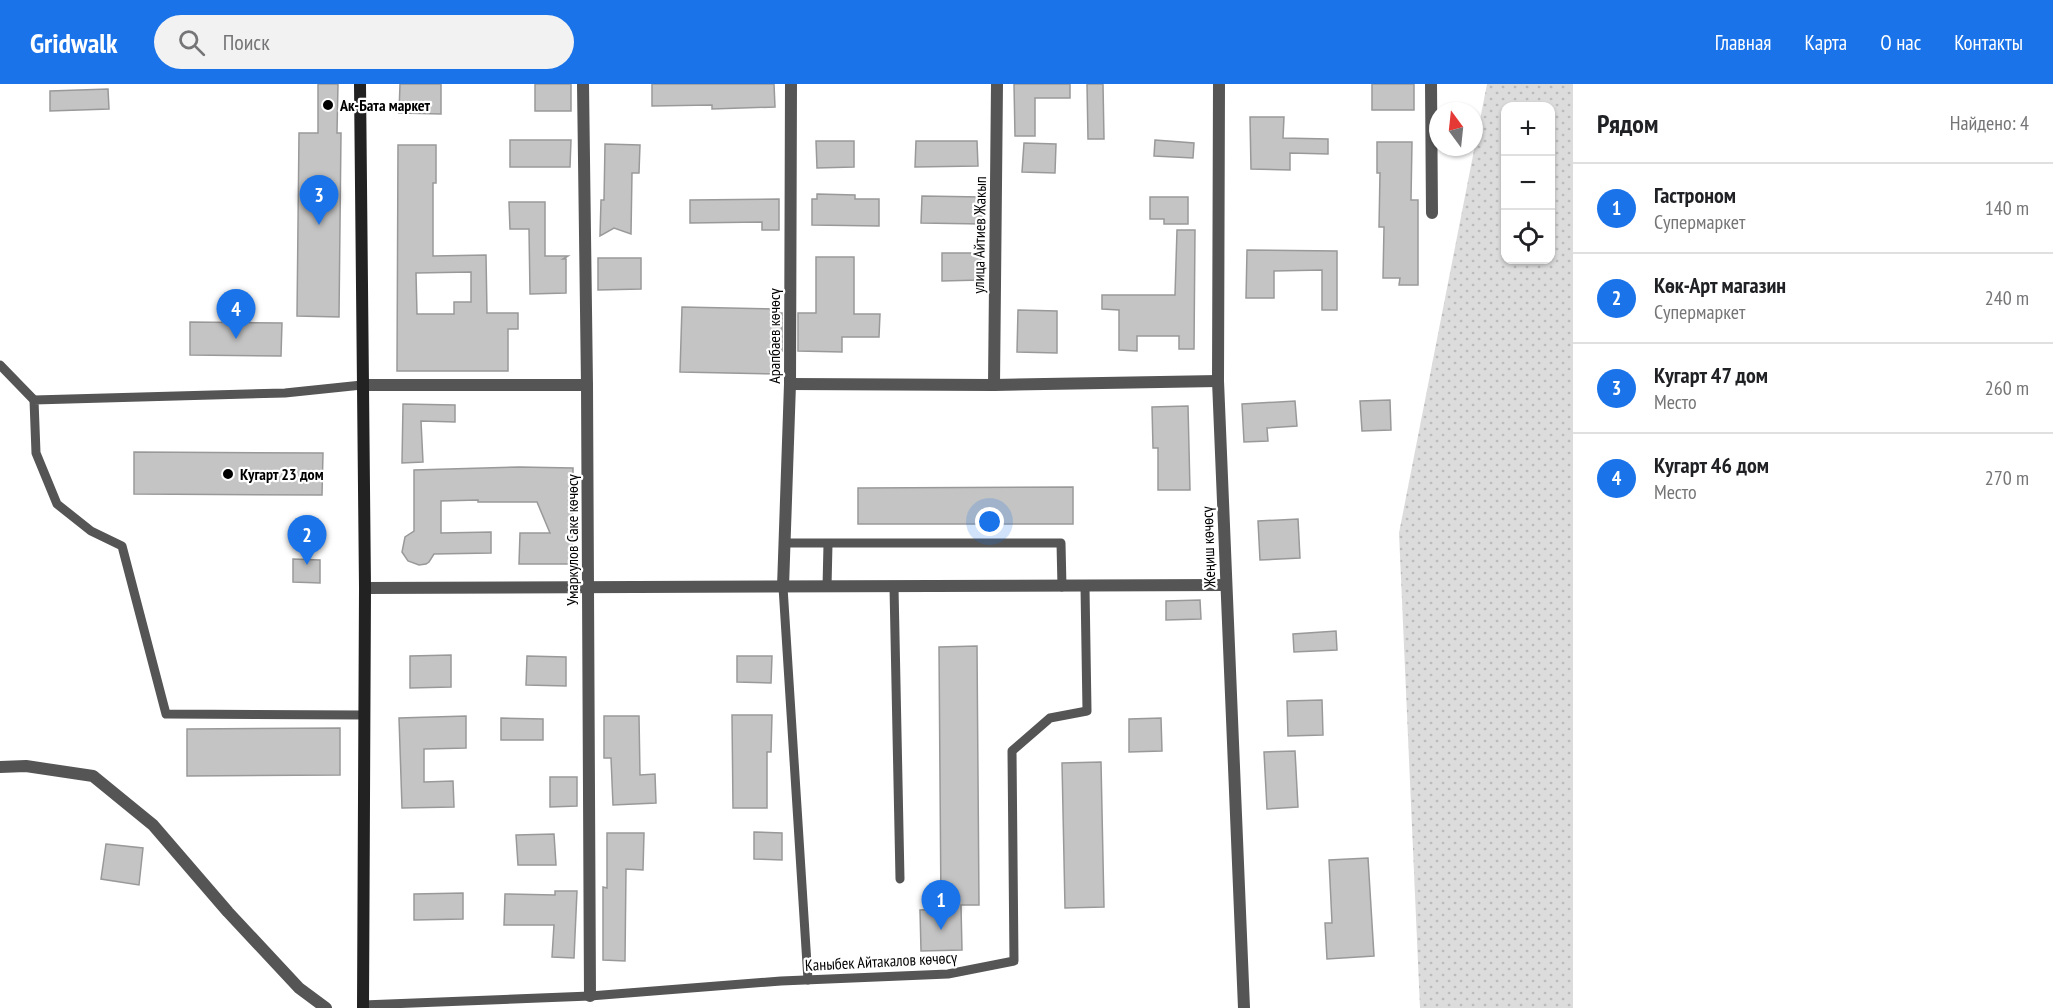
<!DOCTYPE html>
<html lang="ru">
<meta charset="utf-8">
<style>
:root{--surface:#fff;--page:#f2f2f2;--text:#202124;--muted:#757577;--line:#e0e0e0;--accent:#1a73e8}
body{margin:0;font-family:"PT Sans Narrow",sans-serif;background:var(--page);color:var(--text)}
.controls{position:absolute;right:18px;top:18px;display:grid;overflow:hidden;border-radius:12px;box-shadow:0 2px 4px #0004}
.controls button{width:54px;height:54px;display:grid;place-items:center;padding:0;border:0;border-bottom:2px solid var(--line);background:var(--surface);color:var(--text);font:30px sans-serif}
.compass{position:absolute;left:1429px;top:18px;width:54px;height:54px;border-radius:50%;background:var(--surface);box-shadow:0 2px 4px #0004;rotate:345deg}
.you{position:absolute;left:990px;top:438px;width:21px;height:21px;margin:-15px;border:4px solid #fff;border-radius:50%;background:#1a73e8;box-shadow:0 0 0 9px #1a73e833}
.badge{display:grid;place-items:center;width:39px;height:39px;border-radius:50%;background:var(--accent);color:#fff;font-size:20px;font-weight:700}
.pin{position:absolute;translate:-50% -50px;filter:drop-shadow(0 2px 3px #0008)}
.pin::after{content:'';position:absolute;top:32px;width:21px;height:18px;background:inherit;clip-path:polygon(0 0,100% 0,50% 100%)}
.list{margin:0;padding:0;list-style:none}
h2{display:flex;justify-content:space-between;align-items:center;height:78px;margin:0;padding:0 24px;font-size:26px}
h2 small{font-size:20px;font-weight:400;color:var(--muted)}
.list li{display:grid;grid-template-columns:39px 1fr auto;gap:18px;align-items:center;box-sizing:border-box;height:90px;padding:0 24px;border-top:2px solid var(--line)}
.list b{display:block;font-size:22px;white-space:nowrap}
.list p{margin:0;font-size:20px;white-space:nowrap;color:var(--muted)}
.list em{font-size:20px;font-style:normal;color:var(--muted)}
.icon{flex:none;width:33px;height:33px;fill:none;stroke:currentColor;stroke-width:2;stroke-linecap:round;stroke-linejoin:round}
.map{position:relative;flex:none;width:1573px;height:924px;overflow:hidden}
header{display:flex;align-items:center;gap:36px;box-sizing:border-box;height:84px;padding:0 30px;background:var(--accent);color:#fff}
header strong{font-size:28px}
nav{display:flex;gap:33px;margin-inline-start:auto;font-size:21px}
.search{width:420px;height:54px;background:var(--page);display:flex;align-items:center;gap:15px;box-sizing:border-box;padding:0 21px;border-radius:33px;color:var(--muted);font-size:22px}
main{display:flex}
aside{flex:1;background:var(--surface)}
.map>svg:first-child{display:block}
.grass{fill:url(#grass-dots);fill-rule:evenodd}
.building{fill:#c4c4c4;stroke:#999;stroke-width:1.5;fill-rule:evenodd}
.lines{fill:none;stroke-linecap:round;stroke-linejoin:round}
.lane{stroke:#555;stroke-width:9}
.street{stroke:#555;stroke-width:12}
.secondary{stroke:#222;stroke-width:12}
.poi-dot{fill:#000;stroke:#fff;stroke-width:2}
.labels{text-anchor:middle;stroke-width:4.5;stroke-linejoin:round;paint-order:stroke}
.poi-label{font-size:16px;font-weight:bold;fill:#000;stroke:#fff;text-anchor:start}
.street-label{font-size:16px;fill:#000;stroke:#fff}
</style>
<header>
<strong>Gridwalk</strong>
<div class="search"><svg class="icon" aria-label="search" viewBox="0 0 24 24"><circle cx="10" cy="10" r="6"/><path d="M15 15l6 6"/></svg>Поиск</div>
<nav><a>Главная</a><a>Карта</a><a>О нас</a><a>Контакты</a></nav>
</header>
<main>
<div class="map">
<svg width="1573" height="924" viewBox="0 0 1573 924">
<defs>
<pattern id="grass-dots" width="8" height="8" patternUnits="userSpaceOnUse" patternTransform="scale(1.5)"><rect width="8" height="8" fill="#dcdcdc"/><path d="M2 2h.1M6 6h.1" fill="none" stroke="#bbb" stroke-width="1.8" stroke-linecap="round"/></pattern>
</defs>
<rect width="100%" height="100%" fill="#fff"/>
<path class="grass" d="M1487,0H1573V924H1420L1399,449ZM1506,22H1550V176H1506Z"/>
<g class="building">
<polygon points="318,0 338,0 337,49 341,49 339,233 297,232 299,49 318,49"/>
<polygon points="400,0 441,0 441,30 399,29"/>
<rect x="535" y="0" width="36" height="27"/>
<polygon points="652,0 774,0 775,23 712,25 712,21 652,22"/>
<polygon points="1014,0 1070,0 1070,14 1035,14 1035,52 1015,52"/>
<polygon points="1087,0 1103,0 1104,55 1088,55"/>
<rect x="1372" y="0" width="42" height="26"/>
<polygon points="108,5 109,25 50,27 50,7"/>
<polygon points="1250,33 1284,33 1283,54 1328,55 1328,70 1290,69 1290,86 1251,85"/>
<polygon points="510,56 571,56 570,83 510,83"/>
<polygon points="1155,56 1194,59 1193,74 1154,72"/>
<polygon points="816,57 854,57 854,83 817,84"/>
<polygon points="916,57 977,57 978,82 915,83"/>
<polygon points="1377,58 1412,58 1411,116 1418,116 1418,201 1399,201 1400,194 1383,194 1384,143 1379,143 1380,89 1377,89"/>
<polygon points="1024,59 1056,60 1055,89 1022,88"/>
<polygon points="605,60 640,61 639,89 632,89 631,150 614,144 600,152 601,116 604,116"/>
<path d="M398,61H436V99H433V172L486,171L487,229H518V245H508V287H397ZM471,188V218H454V230H417L416,189Z"/>
<polygon points="817,110 855,111 855,115 879,115 879,142 812,141 812,115 817,115"/>
<polygon points="922,112 982,113 982,140 921,139"/>
<polygon points="1150,113 1188,113 1188,140 1164,140 1164,135 1150,135"/>
<polygon points="779,115 779,146 762,146 762,138 690,139 690,116"/>
<polygon points="509,118 545,118 545,172 568,172 563,175 566,175 566,209 530,210 529,145 510,145"/>
<polygon points="1177,146 1195,146 1194,265 1179,265 1179,252 1137,252 1137,267 1119,266 1119,226 1102,225 1102,211 1175,211"/>
<polygon points="1247,166 1337,167 1337,226 1322,226 1322,186 1274,187 1274,214 1246,214"/>
<polygon points="942,169 981,169 981,196 942,197"/>
<polygon points="816,173 854,173 854,230 880,230 879,253 842,253 842,268 798,267 798,229 816,229"/>
<polygon points="598,174 641,174 641,205 598,206"/>
<polygon points="682,223 779,225 779,229 782,229 782,267 778,267 778,290 680,288"/>
<polygon points="1018,226 1057,227 1057,269 1017,268"/>
<polygon points="190,238 282,239 281,272 190,271"/>
<polygon points="1390,316 1391,346 1362,347 1360,317"/>
<polygon points="1295,317 1297,342 1267,344 1268,357 1244,358 1242,320"/>
<polygon points="403,320 455,321 455,338 421,337 423,378 402,379"/>
<polygon points="1188,322 1190,406 1158,406 1158,364 1153,364 1152,323"/>
<polygon points="134,368 323,369 322,411 134,410"/>
<polygon points="519,383 573,384 572,480 519,480 520,449 550,449 537,418 478,418 478,416 441,417 441,449 491,448 491,469 434,470 429,478 426,480 419,481 408,477 402,468 405,453 414,447 414,386"/>
<polygon points="1073,403 1073,440 858,440 858,404"/>
<polygon points="1298,435 1300,474 1260,476 1258,437"/>
<polygon points="293,475 320,476 320,499 293,498"/>
<polygon points="1200,516 1201,535 1166,536 1166,517"/>
<polygon points="1336,547 1337,566 1294,568 1293,550"/>
<polygon points="977,562 979,821 961,821 962,866 921,867 920,826 941,825 939,563"/>
<polygon points="451,571 451,603 410,604 410,572"/>
<polygon points="527,572 566,573 566,602 526,601"/>
<polygon points="737,572 772,572 771,599 737,598"/>
<polygon points="1322,616 1323,651 1288,652 1287,617"/>
<polygon points="732,631 772,631 771,668 767,668 767,724 733,724"/>
<polygon points="466,632 466,664 424,665 424,698 453,697 454,723 402,724 399,634"/>
<polygon points="604,632 639,632 640,691 655,690 656,719 613,721 611,674 604,674"/>
<polygon points="501,634 543,635 543,656 501,656"/>
<polygon points="1161,634 1162,667 1129,668 1129,635"/>
<polygon points="340,644 340,691 187,692 187,645"/>
<polygon points="1295,667 1298,723 1267,725 1264,668"/>
<polygon points="1101,678 1104,823 1065,824 1062,679"/>
<polygon points="550,693 577,693 577,722 550,723"/>
<polygon points="754,748 782,749 782,776 754,775"/>
<polygon points="607,749 644,749 643,786 626,785 625,877 603,876 603,803 607,804"/>
<polygon points="554,750 556,781 518,781 516,751"/>
<polygon points="106,760 143,764 139,801 101,795"/>
<polygon points="1368,774 1374,872 1327,875 1325,839 1332,839 1329,776"/>
<polygon points="555,807 577,807 574,874 552,873 554,841 504,841 505,810 555,811"/>
<polygon points="463,809 463,835 414,836 414,810"/>
</g>
<g class="lines">
<g class="lane">
<polyline points="0,281 34,316"/>
<polyline points="362,301 285,309 34,316 36,369 57,420 91,447 122,462 166,630 365,631"/>
<polyline points="785,459 1061,459 1062,503"/>
<polyline points="783,503 808,896"/>
<polyline points="827,503 828,460"/>
<polyline points="894,503 900,795"/>
<polyline points="363,921 590,912 781,897 948,890 1014,877 1012,667 1050,634 1087,627 1085,503"/>
</g>
<g class="street">
<polyline points="583,0 587,301 590,912"/>
<polyline points="1219,0 1218,297 1244,924"/>
<polyline points="1431,0 1432,129"/>
<polyline points="790,300 994,301 1218,297"/>
<polyline points="362,301 587,301"/>
<polyline points="994,301 997,0"/>
<polyline points="783,503 790,300 791,0"/>
<polyline points="365,504 1226,501"/>
<polyline points="0,683 26,682 93,692 153,741 228,828 299,904 326,924"/>
</g>
<polyline class="secondary" points="360,0 365,504 363,924"/>
</g>
<g class="poi-dot">
<circle cx="328" cy="21" r="6"/>
<circle cx="228" cy="390" r="6"/>
</g>
<g class="labels">
<g class="poi-label">
<text x="340" y="27">Ак-Бата маркет</text>
<text x="240" y="396">Кугарт 23 дом</text>
</g>
<g class="street-label">
<text transform="translate(979 151) rotate(-89)" y="6">улица Айтиев Жакып</text>
<text transform="translate(774 252) rotate(-90)" y="6">Арапбаев көчөсү</text>
<text transform="translate(572 456) rotate(-90)" y="6">Умаркулов Саке көчөсү</text>
<text transform="translate(1208 463) rotate(-92)" y="6">Жеңиш көчөсү</text>
<text transform="translate(881 877) rotate(-3)" y="6">Каныбек Айтакалов көчөсү</text>
</g>
</g>
</svg>
<div class="controls">
<button>+</button>
<button>−</button>
<button><svg class="icon" aria-label="locate" viewBox="0 0 24 24"><circle cx="12" cy="12" r="6"/><path d="M12 2v4M12 18v4M2 12h4M18 12h4"/></svg></button>
</div>
<svg class="compass" viewBox="-18 -18 36 36"><path d="M0-13l5 13h-10z" fill="#e53935"/><path d="M0 13l5-13h-10z" fill="#757577"/></svg>
<div class="you"></div>
<div class="pin badge" style="left:941px;top:846px">1</div>
<div class="pin badge" style="left:307px;top:481px">2</div>
<div class="pin badge" style="left:319px;top:141px">3</div>
<div class="pin badge" style="left:236px;top:255px">4</div>
</div>
<aside>
<h2>Рядом<small>Найдено: 4</small></h2>
<ul class="list">
<li><span class="badge">1</span><div><b>Гастроном</b><p>Супермаркет</p></div><em>140 m</em></li>
<li><span class="badge">2</span><div><b>Көк-Арт магазин</b><p>Супермаркет</p></div><em>240 m</em></li>
<li><span class="badge">3</span><div><b>Кугарт 47 дом</b><p>Место</p></div><em>260 m</em></li>
<li><span class="badge">4</span><div><b>Кугарт 46 дом</b><p>Место</p></div><em>270 m</em></li>
</ul>
</aside>
</main>
